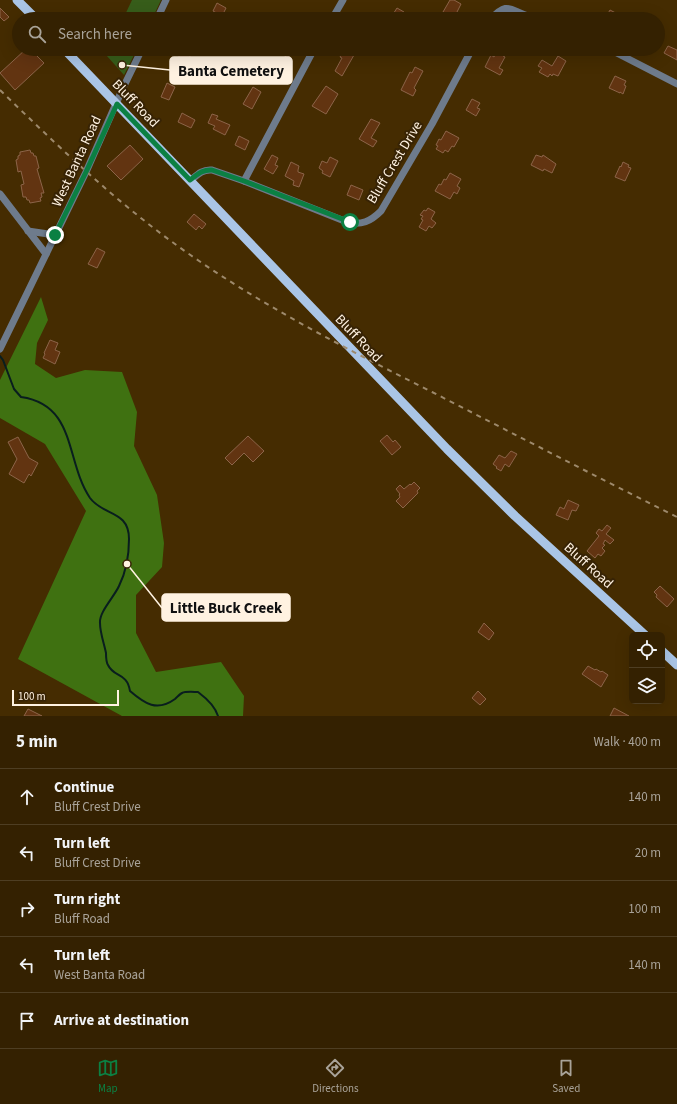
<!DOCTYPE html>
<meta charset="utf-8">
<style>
:root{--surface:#342101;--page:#3c290b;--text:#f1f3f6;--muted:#a9a399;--line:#4e3e23;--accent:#0b8043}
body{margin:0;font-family:"Source Sans 3",sans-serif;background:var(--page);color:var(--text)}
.controls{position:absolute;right:12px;bottom:12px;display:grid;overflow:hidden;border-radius:6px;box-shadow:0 4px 16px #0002}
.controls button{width:36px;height:36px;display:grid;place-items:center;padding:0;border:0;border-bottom:1px solid var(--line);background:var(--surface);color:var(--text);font:20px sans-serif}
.scale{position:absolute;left:12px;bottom:10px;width:107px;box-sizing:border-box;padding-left:4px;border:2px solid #fff2e1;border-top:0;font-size:11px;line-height:14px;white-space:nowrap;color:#fff2e1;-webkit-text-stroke:3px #372305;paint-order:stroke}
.stop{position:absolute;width:12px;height:12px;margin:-9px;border:3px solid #0b8043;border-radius:50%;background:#fff}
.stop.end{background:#0b8043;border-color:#fff;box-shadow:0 1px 4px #0008}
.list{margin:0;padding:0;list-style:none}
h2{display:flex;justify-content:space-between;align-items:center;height:52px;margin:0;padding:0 16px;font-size:17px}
h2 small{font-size:13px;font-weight:400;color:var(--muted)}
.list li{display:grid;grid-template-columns:26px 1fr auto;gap:12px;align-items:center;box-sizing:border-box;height:56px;padding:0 16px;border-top:1px solid var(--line)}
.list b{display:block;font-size:15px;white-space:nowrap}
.list p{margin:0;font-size:13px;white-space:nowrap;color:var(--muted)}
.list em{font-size:13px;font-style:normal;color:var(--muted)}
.icon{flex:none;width:22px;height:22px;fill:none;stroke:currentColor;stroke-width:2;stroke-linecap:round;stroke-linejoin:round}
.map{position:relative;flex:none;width:677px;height:716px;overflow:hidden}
.search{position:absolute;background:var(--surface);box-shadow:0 4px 16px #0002;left:12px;right:12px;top:12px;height:44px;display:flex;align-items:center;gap:10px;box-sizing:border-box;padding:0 14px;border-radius:22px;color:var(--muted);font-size:15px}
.sheet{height:332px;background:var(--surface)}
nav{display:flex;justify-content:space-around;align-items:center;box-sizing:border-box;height:56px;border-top:1px solid var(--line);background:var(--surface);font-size:11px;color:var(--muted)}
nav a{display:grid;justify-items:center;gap:2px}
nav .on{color:var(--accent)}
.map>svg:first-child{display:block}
.green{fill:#375d1a}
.forest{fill:#3f7111}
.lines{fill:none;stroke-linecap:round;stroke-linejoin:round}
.stream{stroke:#091e1e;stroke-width:2}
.building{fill:#623411;stroke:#8c6449}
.minor{stroke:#6e7b8c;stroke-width:7}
.major{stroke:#aac5e6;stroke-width:9}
.rail{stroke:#9d896b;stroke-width:2;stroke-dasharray:5 5;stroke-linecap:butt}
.route{stroke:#0b8043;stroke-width:5}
.labels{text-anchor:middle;stroke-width:4;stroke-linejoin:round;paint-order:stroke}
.street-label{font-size:14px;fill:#fff2e1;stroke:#372305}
.leader{fill:none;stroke:#fff2e1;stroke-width:1.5}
.callout-dot{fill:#fff2e1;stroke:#372305;stroke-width:1.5}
.callout{fill:#fff2e1;stroke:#fff2e1;stroke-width:1.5}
.callout-label{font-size:15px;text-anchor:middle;font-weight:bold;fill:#111}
</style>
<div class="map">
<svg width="677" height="716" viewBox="0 0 677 716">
<rect width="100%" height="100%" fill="#452c01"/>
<g class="green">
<polygon points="132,0 161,0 152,19 123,19"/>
<polygon points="109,49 137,49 124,75 106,55"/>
</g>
<polygon class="forest" points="41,297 48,320 37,343 35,364 56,378 85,370 122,372 137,412 134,446 157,495 164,543 162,567 136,595 136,633 156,672 221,662 244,696 243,716 122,716 18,659 86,511 45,444 0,418 0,380"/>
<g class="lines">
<path class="stream" d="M0,356L3,360L14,389L21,397C77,405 65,461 90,498C103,516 129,510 129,539C129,555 126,572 119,586C114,597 99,612 100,623C100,633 104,643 106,653C106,657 106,662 108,665C114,678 127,672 130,691C145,704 157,712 175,699C177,697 180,694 182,693C186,691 194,692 198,692C206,698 215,706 218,716"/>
</g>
<g class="building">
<polygon points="450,0 454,0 461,4 454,18 443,12"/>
<polygon points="217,3 226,8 222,16 213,11"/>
<polygon points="0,8 9,17 4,21 0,17"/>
<polygon points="397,8 404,12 400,19 390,19"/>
<polygon points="610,10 627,19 609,19 606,17"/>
<polygon points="668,46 677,50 677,60 664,53"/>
<polygon points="26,49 30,49 44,63 15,90 0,73"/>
<polygon points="184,49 194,49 187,62 178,58"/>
<polygon points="273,49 289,49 292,51 288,58"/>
<polygon points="345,49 354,55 342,76 335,71 342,58 340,57"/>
<polygon points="498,49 505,52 503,56 505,57 499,68 503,70 500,75 485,67 491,55 494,57"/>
<polygon points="558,56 566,61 558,76 553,74 552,76 550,74 548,77 539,72 542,68 538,66 542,60 552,66"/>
<polygon points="415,67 423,71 414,88 416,90 413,96 401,90 410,72 412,73"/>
<polygon points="615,76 626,81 624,85 626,86 623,94 620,92 620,93 609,88"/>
<polygon points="167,83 175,87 169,100 161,97"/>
<polygon points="326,86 338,94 326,114 312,106"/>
<polygon points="253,87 261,92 252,109 243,104"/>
<polygon points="472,99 480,103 477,108 480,109 476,116 466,110"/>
<polygon points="182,113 195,120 191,128 178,122"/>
<polygon points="212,114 218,116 216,119 230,125 225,135 213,129 215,126 208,123"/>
<polygon points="371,119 380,123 371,138 377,141 373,147 359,139"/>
<polygon points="446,131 459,138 454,147 452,146 448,152 445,150 443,153 436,149 438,146 436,145 439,139 441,140"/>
<polygon points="239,136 249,141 245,150 235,145"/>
<polygon points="130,145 143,159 121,180 107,166"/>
<polygon points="30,150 31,153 33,153 34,156 36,156 39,168 37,169 44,193 41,193 42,197 40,198 41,201 30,203 29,200 27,200 26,197 23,197 21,185 24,184 21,171 18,172 16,160 18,159 18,156 20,155 20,152"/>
<polygon points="272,155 278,158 275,165 278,166 273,174 264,169"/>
<polygon points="536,155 542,157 543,155 556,164 552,173 544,169 543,171 531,165"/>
<polygon points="330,157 338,161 330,177 322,173 323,171 319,168 322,161 327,163"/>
<polygon points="291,162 299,166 298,170 298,172 304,174 299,187 293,185 294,181 285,176"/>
<polygon points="623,162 629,165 628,167 631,168 625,181 615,177 620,166 621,167"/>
<polygon points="450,173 461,179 457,186 460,188 457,194 454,192 450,199 435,191 439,184 441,185 444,179 446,180"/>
<polygon points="351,185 363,190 359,200 347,195"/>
<polygon points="428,208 435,212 431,219 436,223 432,228 429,226 426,231 419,227 423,220 421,219 423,216 420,215 424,210 426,211"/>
<polygon points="194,214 206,224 202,229 199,226 196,230 187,222"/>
<polygon points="97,248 105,252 97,268 88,264"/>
<polygon points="50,340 58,343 55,350 60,352 55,364 43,358 45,354 44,353"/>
<polygon points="387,435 393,442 395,440 401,447 392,455 380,441"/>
<polygon points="248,436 264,451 253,462 244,453 232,465 225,458"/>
<polygon points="18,437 29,458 38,463 31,476 29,474 24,483 9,474 17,459 8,442"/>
<polygon points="511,451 517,454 509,467 505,464 501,471 496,468 497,467 493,464 499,455 505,458"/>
<polygon points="414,482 420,488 417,491 418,493 403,508 396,501 400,497 399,495 400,494 396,489 400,485 404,489 410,484 411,485"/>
<polygon points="568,500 579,505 576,511 572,510 568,520 556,515 560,507 564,509"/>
<polygon points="607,525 611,528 606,534 614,540 610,544 605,540 603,544 605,545 602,548 605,551 601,556 598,554 595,558 587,551 599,536 596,533 599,529 602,531"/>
<polygon points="660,586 674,599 667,607 656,597 657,595 654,592"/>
<polygon points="484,623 494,633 489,640 478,632"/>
<polygon points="588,666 595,670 596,669 601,672 602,671 608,675 601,687 582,674"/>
<polygon points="478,691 486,699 480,705 472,698"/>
<polygon points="614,708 629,716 610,716"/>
<polygon points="28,709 42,716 24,716"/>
</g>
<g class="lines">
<g class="minor">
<polyline points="157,19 166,0"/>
<polyline points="332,19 343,0"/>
<path d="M491,19C508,1 509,10 528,16C534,18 540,18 547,19"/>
<polyline points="609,49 677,84"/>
<path d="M190,181C197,175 202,169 212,170L244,181L347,222C361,226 371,221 381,211L432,124L472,49"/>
<polyline points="244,181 314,49"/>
<polyline points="0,194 46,254"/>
<polyline points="28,231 55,235"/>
<polyline points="0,349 86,172 122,90 142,49"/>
</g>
<g class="major">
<polyline points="17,0 36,19"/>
<polyline points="64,49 447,449 515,516 645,635"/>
<polyline points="662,651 677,665"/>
</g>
<path class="rail" d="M0,90C61,149 120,206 189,254C266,308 349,350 432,392C514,434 595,476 677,517"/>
</g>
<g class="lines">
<path class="route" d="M55,235L86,172L117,104L190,180C197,175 203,169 212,170L244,181L350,222"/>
</g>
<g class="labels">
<g class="street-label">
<text transform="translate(136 103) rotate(46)" y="5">Bluff Road</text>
<text transform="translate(76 161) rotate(-65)" y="5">West Banta Road</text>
<text transform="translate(394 162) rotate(-59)" y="5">Bluff Crest Drive</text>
<text transform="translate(359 338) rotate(46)" y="5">Bluff Road</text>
<text transform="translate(589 565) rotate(42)" y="5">Bluff Road</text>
</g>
</g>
<path class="leader" d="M122 65L170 70M127 564L162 608"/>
<g class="callout-dot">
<circle cx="122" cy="65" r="4"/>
<circle cx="127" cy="564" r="4"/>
</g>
<g class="callout">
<rect x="170" y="57" width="122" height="27" rx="4"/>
<rect x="162" y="594" width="128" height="27" rx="4"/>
</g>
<g class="callout-label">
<text x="231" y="76">Banta Cemetery</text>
<text x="226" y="613">Little Buck Creek</text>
</g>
</svg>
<div class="controls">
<button><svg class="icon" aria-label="locate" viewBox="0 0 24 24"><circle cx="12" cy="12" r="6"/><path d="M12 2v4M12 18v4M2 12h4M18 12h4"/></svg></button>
<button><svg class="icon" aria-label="layers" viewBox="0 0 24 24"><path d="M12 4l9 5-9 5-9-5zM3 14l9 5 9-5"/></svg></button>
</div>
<div class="scale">100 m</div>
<div class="stop" style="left:350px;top:222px"></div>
<div class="stop end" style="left:55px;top:235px"></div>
<div class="search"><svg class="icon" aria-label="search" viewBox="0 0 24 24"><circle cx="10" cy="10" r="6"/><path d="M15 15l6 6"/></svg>Search here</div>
</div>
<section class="sheet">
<h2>5 min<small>Walk · 400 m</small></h2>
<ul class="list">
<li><svg class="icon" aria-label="ahead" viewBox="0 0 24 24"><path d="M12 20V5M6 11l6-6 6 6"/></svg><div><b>Continue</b><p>Bluff Crest Drive</p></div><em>140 m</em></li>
<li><svg class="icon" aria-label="left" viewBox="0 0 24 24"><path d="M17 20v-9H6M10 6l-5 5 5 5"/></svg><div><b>Turn left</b><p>Bluff Crest Drive</p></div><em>20 m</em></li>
<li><svg class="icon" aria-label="right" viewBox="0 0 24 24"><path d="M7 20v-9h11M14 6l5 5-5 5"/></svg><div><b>Turn right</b><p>Bluff Road</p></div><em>100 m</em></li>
<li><svg class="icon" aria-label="left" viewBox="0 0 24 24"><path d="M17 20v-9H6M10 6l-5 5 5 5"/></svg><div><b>Turn left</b><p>West Banta Road</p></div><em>140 m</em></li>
<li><svg class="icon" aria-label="arrive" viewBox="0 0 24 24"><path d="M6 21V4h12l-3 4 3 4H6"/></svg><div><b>Arrive at destination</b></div></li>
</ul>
</section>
<nav>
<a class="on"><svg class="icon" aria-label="map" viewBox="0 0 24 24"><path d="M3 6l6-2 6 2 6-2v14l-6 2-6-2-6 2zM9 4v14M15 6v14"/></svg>Map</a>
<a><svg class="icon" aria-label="directions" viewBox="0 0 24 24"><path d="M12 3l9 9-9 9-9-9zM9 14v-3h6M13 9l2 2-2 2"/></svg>Directions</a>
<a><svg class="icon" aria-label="saved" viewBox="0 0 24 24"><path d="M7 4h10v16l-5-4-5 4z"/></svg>Saved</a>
</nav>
